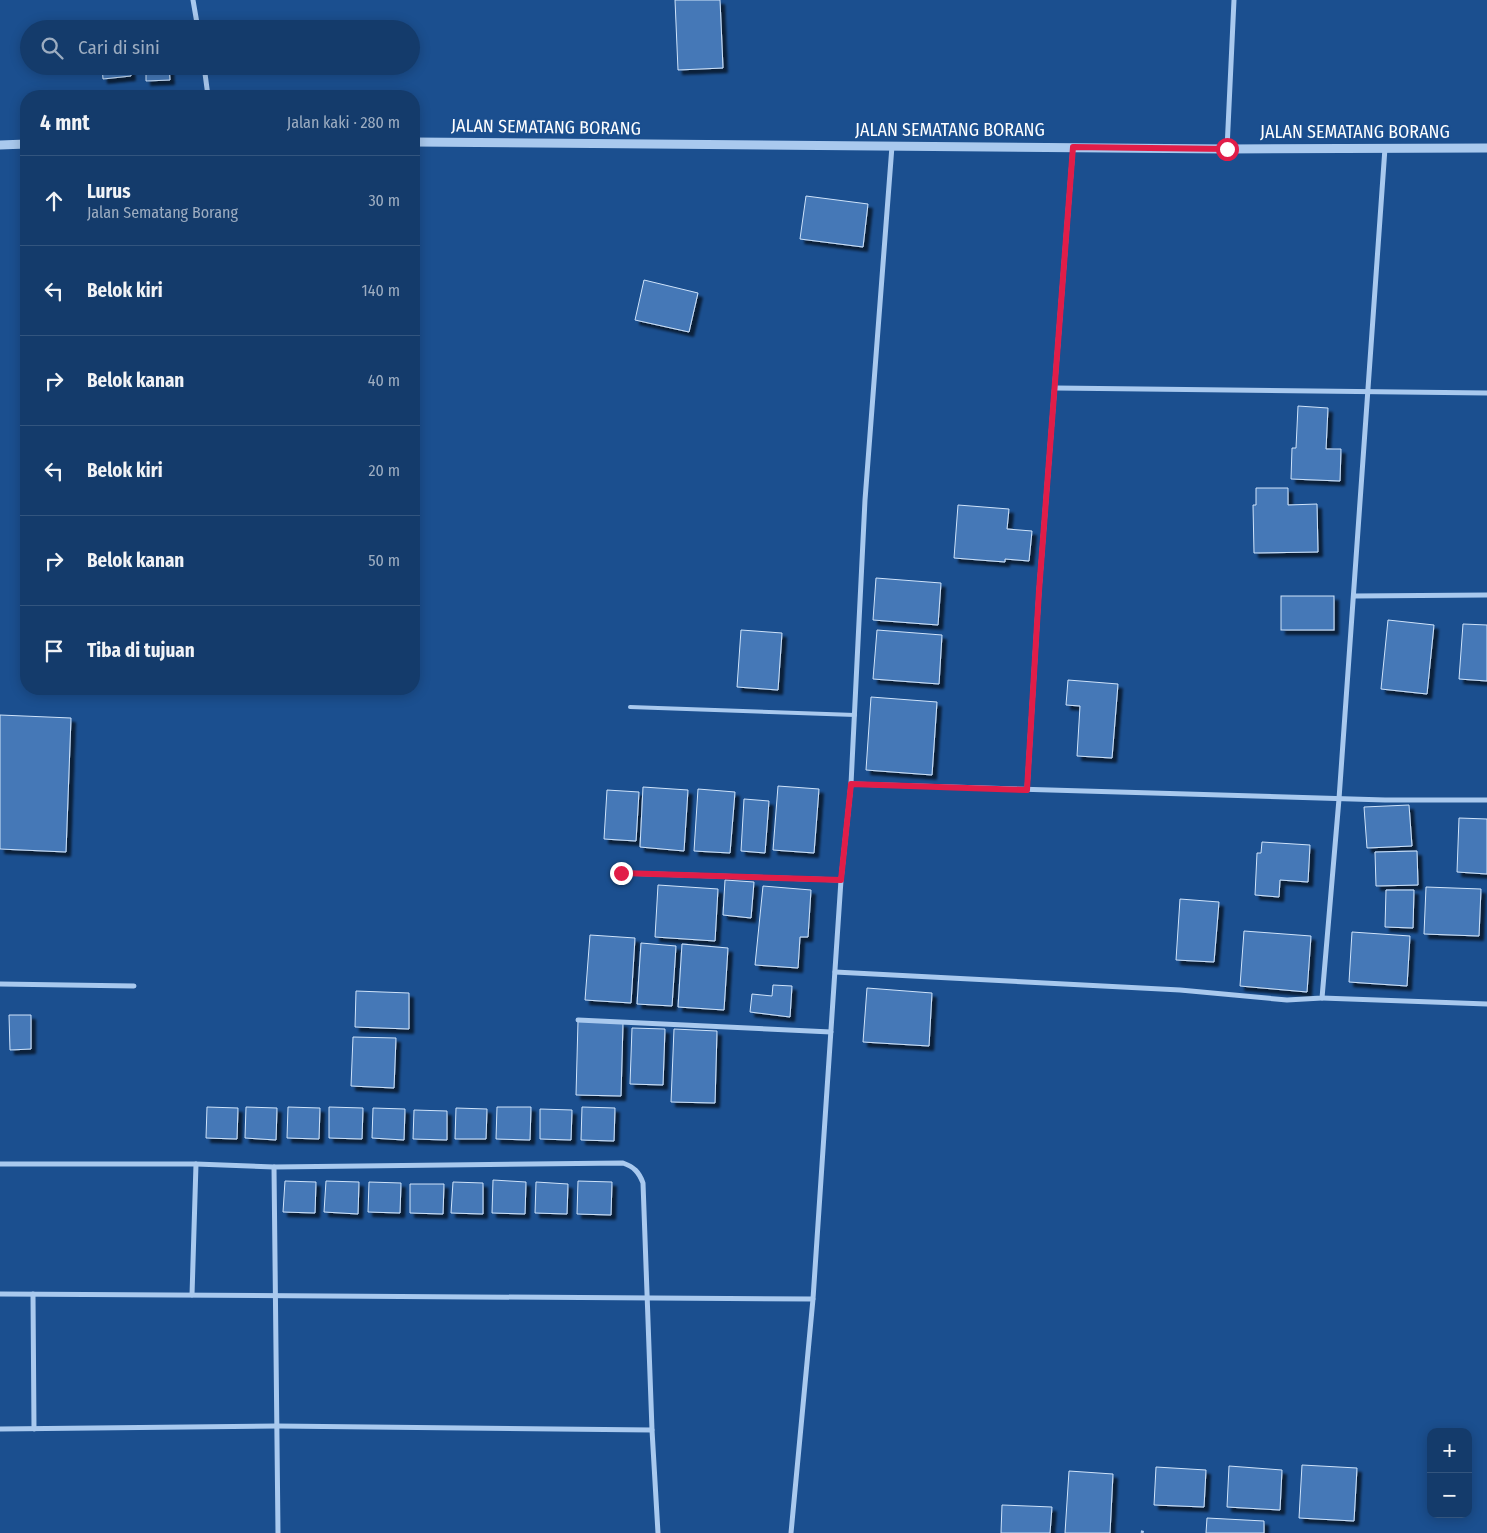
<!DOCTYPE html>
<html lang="id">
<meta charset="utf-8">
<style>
:root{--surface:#143b6b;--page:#214673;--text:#f1f3f6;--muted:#9dadc1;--line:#33557e}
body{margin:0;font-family:"Fira Sans Condensed",sans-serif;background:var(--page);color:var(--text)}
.controls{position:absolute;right:15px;bottom:15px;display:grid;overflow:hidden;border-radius:10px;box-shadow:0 2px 12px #0003}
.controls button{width:45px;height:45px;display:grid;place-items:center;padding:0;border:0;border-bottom:1px solid var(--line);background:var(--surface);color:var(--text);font:25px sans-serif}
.stop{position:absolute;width:15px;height:15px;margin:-11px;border:4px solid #e11d48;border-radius:50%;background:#fff}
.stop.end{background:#e11d48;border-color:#fff;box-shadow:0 1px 5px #0008}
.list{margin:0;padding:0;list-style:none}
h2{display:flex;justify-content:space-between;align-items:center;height:65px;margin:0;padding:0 20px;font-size:21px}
h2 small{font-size:16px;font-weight:400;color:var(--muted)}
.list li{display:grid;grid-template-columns:32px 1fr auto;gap:15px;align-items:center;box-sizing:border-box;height:90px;padding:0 20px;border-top:1px solid var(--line)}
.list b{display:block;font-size:19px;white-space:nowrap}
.list p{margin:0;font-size:16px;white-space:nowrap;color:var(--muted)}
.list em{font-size:16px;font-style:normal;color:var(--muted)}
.icon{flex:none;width:28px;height:28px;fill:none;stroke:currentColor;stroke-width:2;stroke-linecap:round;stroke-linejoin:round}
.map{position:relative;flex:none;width:1487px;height:1533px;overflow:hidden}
.search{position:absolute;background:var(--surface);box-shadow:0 2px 12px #0003;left:20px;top:20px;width:400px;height:55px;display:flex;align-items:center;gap:12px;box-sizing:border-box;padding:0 18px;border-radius:28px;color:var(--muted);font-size:19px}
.panel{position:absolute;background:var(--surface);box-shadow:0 2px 12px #0003;left:20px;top:90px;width:400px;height:605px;border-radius:20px}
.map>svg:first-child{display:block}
.building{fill:#4478b7;stroke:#cfe3fa;filter:url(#shadow)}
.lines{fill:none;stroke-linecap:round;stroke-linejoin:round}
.path{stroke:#a9c9ee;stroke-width:3;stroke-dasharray:2.5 4;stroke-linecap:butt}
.service{stroke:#a9c9ee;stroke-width:4}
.minor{stroke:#a9c9ee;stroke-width:5}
.tertiary{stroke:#a9c9ee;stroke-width:9}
.route{stroke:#e11d48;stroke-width:6}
.labels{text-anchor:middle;stroke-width:4;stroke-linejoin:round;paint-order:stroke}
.street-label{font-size:18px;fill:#fff;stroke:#1b4f8f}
</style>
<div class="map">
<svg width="1487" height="1533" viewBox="0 0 1487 1533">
<defs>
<filter id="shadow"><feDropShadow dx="4.5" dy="4.5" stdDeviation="1" flood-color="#0009"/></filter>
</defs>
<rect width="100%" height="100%" fill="#1b4f8f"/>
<g class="building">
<polygon points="675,0 720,0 723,68 678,70"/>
<polygon points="102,66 130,66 131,76 103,79"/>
<polygon points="146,66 169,66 170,80 146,81"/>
<polygon points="806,196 868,204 863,247 800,239"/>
<polygon points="644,280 698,293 689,332 635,320"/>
<polygon points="1298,406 1328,408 1326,449 1341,449 1340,481 1291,479 1292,448 1296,448"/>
<polygon points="1256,488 1288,488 1288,505 1317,504 1318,552 1254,553 1253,505 1256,505"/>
<polygon points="958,505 1009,509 1007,529 1032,531 1029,561 1005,559 1005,562 954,558"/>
<polygon points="876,578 941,583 938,625 873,620"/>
<rect x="1281" y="596" width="53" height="34"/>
<polygon points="1388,620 1434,625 1427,694 1381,689"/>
<polygon points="1463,624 1487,625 1487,681 1459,679"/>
<polygon points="741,630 782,633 778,690 737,687"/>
<polygon points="877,630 942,635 939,684 873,679"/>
<polygon points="1068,680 1118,684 1112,758 1077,756 1080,706 1066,705"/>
<polygon points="871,697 937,702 932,775 866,770"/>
<polygon points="0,715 71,718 66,852 0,849"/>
<polygon points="778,786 819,789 814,853 773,850"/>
<polygon points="643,787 688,790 684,851 640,847"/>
<polygon points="698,789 735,792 730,853 694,851"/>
<polygon points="607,790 639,792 636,841 604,839"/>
<polygon points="744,799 769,801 765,853 741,851"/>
<polygon points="1409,805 1412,846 1367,848 1364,807"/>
<polygon points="1459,818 1487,819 1487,874 1457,872"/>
<polygon points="1262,842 1310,845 1308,882 1280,880 1279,897 1255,895 1257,853 1261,853"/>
<polygon points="1417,851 1418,885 1376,886 1375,852"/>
<polygon points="725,880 754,882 751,918 723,915"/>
<polygon points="658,885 718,889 715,941 655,937"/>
<polygon points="763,886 811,890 808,937 800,937 798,968 755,965"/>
<polygon points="1426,887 1481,889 1479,936 1424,934"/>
<polygon points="1386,890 1414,890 1413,928 1385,927"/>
<polygon points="1180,899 1219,902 1214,962 1176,960"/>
<polygon points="1244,931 1311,936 1307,992 1240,986"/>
<polygon points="1352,932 1410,936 1407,986 1349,982"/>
<polygon points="590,935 635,938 631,1003 585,1000"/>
<polygon points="641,943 676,946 672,1006 637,1004"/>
<polygon points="682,944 728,948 724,1010 678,1007"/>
<polygon points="773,985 792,986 790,1017 750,1012 752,994 772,996"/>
<polygon points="867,988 932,993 929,1046 863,1042"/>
<polygon points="356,991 409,993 409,1029 355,1027"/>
<polygon points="9,1015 31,1015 31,1049 10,1050"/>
<polygon points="578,1021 623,1023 621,1096 576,1095"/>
<polygon points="632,1028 665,1029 663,1085 630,1084"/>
<polygon points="674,1029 717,1031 715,1103 671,1102"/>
<polygon points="353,1037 396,1038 394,1088 351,1086"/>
<polygon points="207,1107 238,1108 237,1139 206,1138"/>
<polygon points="246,1107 277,1108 276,1140 245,1138"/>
<polygon points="288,1107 320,1108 319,1139 287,1138"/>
<polygon points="329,1107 363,1108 362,1139 329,1138"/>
<polygon points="497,1107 531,1107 530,1140 496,1139"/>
<polygon points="582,1107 615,1108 614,1141 581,1140"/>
<polygon points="373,1108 405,1109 404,1140 372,1138"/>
<polygon points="456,1108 487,1109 486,1139 455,1139"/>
<polygon points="540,1109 572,1110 571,1140 540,1139"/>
<polygon points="414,1110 447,1111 447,1140 413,1139"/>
<polygon points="493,1180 526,1182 525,1214 492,1213"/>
<polygon points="285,1181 316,1182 315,1213 283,1212"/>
<polygon points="326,1181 359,1182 358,1214 324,1212"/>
<polygon points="578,1181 612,1182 611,1215 577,1214"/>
<polygon points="369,1182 401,1183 400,1213 368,1212"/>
<polygon points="453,1182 483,1183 483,1214 451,1213"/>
<polygon points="536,1182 568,1184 567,1214 535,1213"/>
<polygon points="410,1184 444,1184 443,1214 410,1213"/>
<polygon points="1302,1465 1357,1468 1354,1521 1299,1518"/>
<polygon points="1229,1466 1282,1470 1280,1510 1227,1507"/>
<polygon points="1156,1467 1206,1470 1204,1507 1154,1505"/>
<polygon points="1069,1471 1113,1474 1110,1533 1065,1533"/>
<polygon points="1002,1505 1052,1507 1050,1533 1001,1533"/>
<polygon points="1207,1518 1264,1521 1264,1533 1206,1533"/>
</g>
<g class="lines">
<polyline class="path" points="1142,1533 1143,1529"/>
<polyline class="service" points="630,707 855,715"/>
<g class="minor">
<polyline points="193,0 198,29"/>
<polyline points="204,66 208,96"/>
<polyline points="1227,149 1234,0"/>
<polyline points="1056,388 1487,393"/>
<polyline points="1354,596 1487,595"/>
<polyline points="851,784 1385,800 1487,800"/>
<polyline points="1027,790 1039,591 1073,147"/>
<polyline points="621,873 841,880"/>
<polyline points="835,972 1180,990 1287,1000 1322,998 1339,799 1385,148"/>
<polyline points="0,984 134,986"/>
<polyline points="1322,998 1487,1004"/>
<polyline points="578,1020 831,1032"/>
<path d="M0,1164H196L274,1167L623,1163C634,1167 639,1172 643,1183L652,1430L277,1426L0,1429"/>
<polyline points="274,1167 278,1533"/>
<polyline points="0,1294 813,1299"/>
<polyline points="33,1294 34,1429"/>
<polyline points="192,1295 196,1164"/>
<polyline points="652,1430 658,1533"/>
<polyline points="791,1533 813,1299 841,880 851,784 865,500 892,146"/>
</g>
<g class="tertiary">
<polyline points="414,142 1227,149 1487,148"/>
<polyline points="0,145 26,144"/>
</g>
</g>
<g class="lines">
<polyline class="route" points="621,873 841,880 851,784 1027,790 1039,591 1073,147 1227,149"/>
</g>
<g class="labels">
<g class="street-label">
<text transform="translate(546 127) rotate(1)" y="6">JALAN SEMATANG BORANG</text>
<text x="950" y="136">JALAN SEMATANG BORANG</text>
<text x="1355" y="138">JALAN SEMATANG BORANG</text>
</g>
</g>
</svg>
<div class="controls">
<button>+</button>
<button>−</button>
</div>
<div class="stop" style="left:1227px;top:149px"></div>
<div class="stop end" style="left:621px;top:873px"></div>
<div class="search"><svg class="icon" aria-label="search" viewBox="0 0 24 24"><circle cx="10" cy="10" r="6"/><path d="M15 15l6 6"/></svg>Cari di sini</div>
<section class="panel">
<h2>4 mnt<small>Jalan kaki · 280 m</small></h2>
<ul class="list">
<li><svg class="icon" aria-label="ahead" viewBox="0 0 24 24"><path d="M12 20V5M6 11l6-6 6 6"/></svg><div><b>Lurus</b><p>Jalan Sematang Borang</p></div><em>30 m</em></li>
<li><svg class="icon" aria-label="left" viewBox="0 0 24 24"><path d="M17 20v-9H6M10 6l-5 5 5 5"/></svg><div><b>Belok kiri</b></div><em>140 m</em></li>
<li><svg class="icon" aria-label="right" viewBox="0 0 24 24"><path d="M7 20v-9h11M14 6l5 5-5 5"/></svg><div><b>Belok kanan</b></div><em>40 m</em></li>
<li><svg class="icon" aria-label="left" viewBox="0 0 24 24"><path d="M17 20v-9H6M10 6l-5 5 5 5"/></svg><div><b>Belok kiri</b></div><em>20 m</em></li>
<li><svg class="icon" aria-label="right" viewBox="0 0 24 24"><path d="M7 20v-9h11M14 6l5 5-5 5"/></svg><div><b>Belok kanan</b></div><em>50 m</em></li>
<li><svg class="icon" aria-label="arrive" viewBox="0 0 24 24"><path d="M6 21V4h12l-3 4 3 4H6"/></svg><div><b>Tiba di tujuan</b></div></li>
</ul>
</section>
</div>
